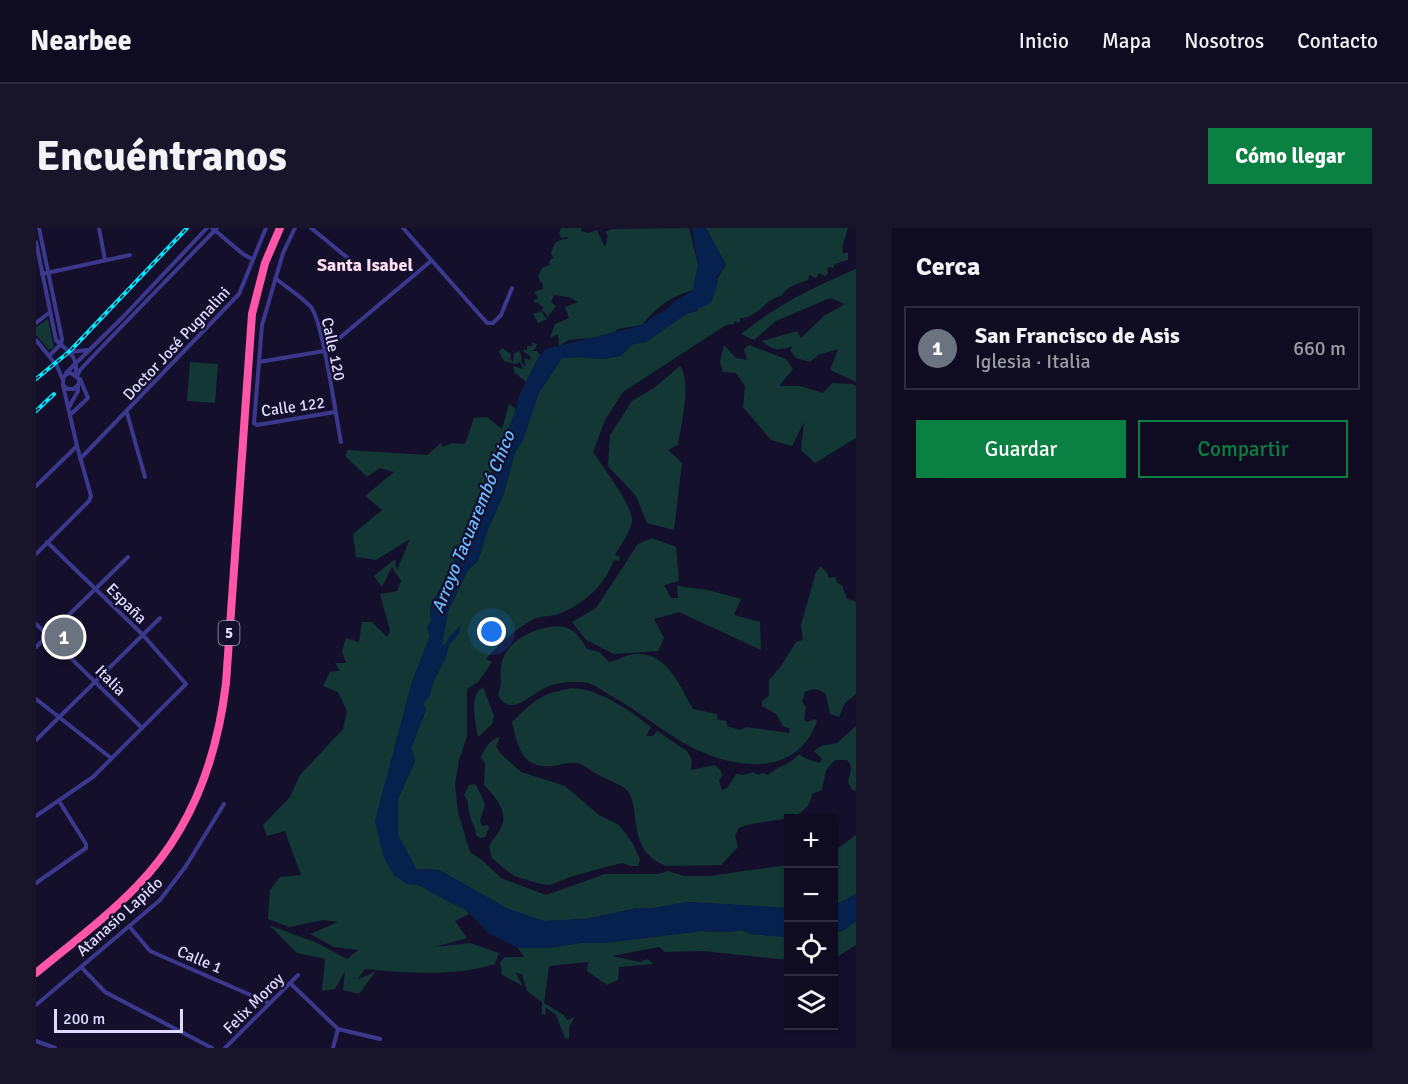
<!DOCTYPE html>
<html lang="es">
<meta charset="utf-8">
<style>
:root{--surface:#0f0c21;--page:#18152a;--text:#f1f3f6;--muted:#9b9ba5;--line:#2f2c3f;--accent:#0b8043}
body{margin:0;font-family:Signika,sans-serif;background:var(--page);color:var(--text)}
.controls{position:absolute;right:18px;bottom:18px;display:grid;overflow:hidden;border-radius:0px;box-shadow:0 2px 4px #0004}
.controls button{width:54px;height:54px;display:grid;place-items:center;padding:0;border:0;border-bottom:2px solid var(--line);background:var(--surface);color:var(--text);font:30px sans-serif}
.scale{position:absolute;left:18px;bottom:15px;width:129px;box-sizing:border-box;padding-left:6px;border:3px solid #dfdbff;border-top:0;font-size:16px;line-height:21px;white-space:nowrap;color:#dfdbff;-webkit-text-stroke:4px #14102c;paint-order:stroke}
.you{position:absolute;left:456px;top:404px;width:21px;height:21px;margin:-15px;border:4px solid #fff;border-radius:50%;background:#1a73e8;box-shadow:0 0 0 9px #1a73e833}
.badge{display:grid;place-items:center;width:39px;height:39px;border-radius:50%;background:var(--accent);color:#fff;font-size:20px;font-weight:700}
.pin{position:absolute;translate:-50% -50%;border:3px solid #fff;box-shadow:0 2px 6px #0006}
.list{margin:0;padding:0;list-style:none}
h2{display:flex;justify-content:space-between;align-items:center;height:78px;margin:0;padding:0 24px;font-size:26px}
h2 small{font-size:20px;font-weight:400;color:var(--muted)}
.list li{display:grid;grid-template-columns:39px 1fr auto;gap:18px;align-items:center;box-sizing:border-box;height:84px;margin:0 12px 12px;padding:0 12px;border:2px solid var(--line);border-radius:0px}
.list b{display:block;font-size:22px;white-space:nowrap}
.list p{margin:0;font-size:20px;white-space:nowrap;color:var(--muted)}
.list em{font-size:20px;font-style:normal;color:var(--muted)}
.actions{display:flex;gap:12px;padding:18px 24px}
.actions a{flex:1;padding:14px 0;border:2px solid var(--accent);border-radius:0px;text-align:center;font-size:21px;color:var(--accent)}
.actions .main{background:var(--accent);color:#fff}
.icon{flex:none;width:33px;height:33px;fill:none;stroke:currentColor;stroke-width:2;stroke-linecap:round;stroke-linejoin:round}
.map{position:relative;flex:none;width:820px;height:820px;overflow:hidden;border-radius:0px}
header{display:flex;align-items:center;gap:36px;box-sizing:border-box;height:84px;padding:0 30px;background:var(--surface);border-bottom:2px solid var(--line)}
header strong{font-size:28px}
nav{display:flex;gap:33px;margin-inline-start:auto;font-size:21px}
.intro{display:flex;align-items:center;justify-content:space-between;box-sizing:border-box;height:144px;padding:0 36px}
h1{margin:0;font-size:42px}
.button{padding:15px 27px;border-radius:0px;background:var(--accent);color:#fff;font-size:21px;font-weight:700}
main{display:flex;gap:36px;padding:0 36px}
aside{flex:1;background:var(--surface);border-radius:0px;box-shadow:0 2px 4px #0004}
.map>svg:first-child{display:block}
.green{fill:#123735}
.water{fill:#07214e}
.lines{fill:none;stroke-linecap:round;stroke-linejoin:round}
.river{stroke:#07214e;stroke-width:8}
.street{stroke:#3b388e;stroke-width:4}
.highway{stroke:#ff56a8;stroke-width:8}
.rail-casing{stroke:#07e7ff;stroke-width:4}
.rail{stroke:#14102c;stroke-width:1.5;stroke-dasharray:4.5;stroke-linecap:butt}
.labels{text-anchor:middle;stroke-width:4.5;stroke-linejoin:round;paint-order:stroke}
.shield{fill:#14102c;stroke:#a29ec0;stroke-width:1.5}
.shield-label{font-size:15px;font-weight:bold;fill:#dfdbff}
.street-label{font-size:16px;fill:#dfdbff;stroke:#14102c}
.neighbourhood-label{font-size:18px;font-weight:bold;fill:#ffddf3;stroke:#14102c}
.water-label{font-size:18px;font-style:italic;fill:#69baff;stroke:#14102c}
</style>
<header>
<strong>Nearbee</strong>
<nav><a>Inicio</a><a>Mapa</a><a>Nosotros</a><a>Contacto</a></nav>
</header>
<div class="intro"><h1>Encuéntranos</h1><a class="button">Cómo llegar</a></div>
<main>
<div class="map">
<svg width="820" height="820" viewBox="0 0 820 820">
<rect width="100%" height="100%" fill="#14102c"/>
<g class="green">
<path d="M525,0H545V3L552,5L561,2L569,19L572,8L569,4L576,1L653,0L662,37L657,62C632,70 622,78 606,97L582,101L576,106L555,110L533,112L523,118L522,106L514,110L519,96L533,90L529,79L542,74L533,69L518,67L515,74L520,78L509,92L502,95L497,86L506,83L509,90L511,87L506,82L508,80L501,74L499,75L498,70L501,72L502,70L498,64L507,61V57L502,49L506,40L513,37L514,32L518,30L515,26C518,16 520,11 531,11L533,9L525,10L523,5Z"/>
<path d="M670,0H812L806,20L807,25H812V32L799,36L797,40L793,39L791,41L792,45L789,48L783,45L780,50L773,47L772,52C762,55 750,59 745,68C729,71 721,91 704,90V94L701,95L700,92L698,96L690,97L587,164L569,192L557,224C566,238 598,279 596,293C595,304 584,317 579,327L584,329L583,333L578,332C568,358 549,375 523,386C515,389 504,387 496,392C479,402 462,416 450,431L456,434L442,454L431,461V508L423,532L419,557L422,584L434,624L446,632L465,650L510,667L569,646H622L632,643L648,648H673L752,637V680L651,674L618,680H602L550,691L508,693L472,681L403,642L380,641L362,607V571L379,533L375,520L390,482L387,475L393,469L398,452L410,429L413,417L423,405V399L414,409L409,417L405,418L411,384L432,342L442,333L452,301L467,268L479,224L487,212L503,164L526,130L543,129L566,131L584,128L597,116L610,114L650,86L661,83L690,37Z"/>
<path d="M820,41V154L794,142L802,121L782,127L774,134L760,130L754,123L756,118C743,123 737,123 726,113L761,103L765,110L788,88L809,76L794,70L740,93L718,112L705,106C741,77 777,59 820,41Z"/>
<polygon points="12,91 18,119 13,122 0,107 0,99"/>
<polygon points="496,114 501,116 499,121 495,123 501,123 504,127 490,154 478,144 477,138 487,141 484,134 479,136 468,133 463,124 466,120 475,126 474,130 477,134 478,125 484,123 486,135 489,139 489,130 494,132 495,129 486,122 491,122 491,118 496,118"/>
<polygon points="688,117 700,130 711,132 708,121 713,117 750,131 757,141 743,158 764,158 787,165 796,155 816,156 820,158 820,210 779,235 765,222 768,194 756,218 735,212 707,179 709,158 700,145 687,144 684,134"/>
<polygon points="154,134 182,136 179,175 151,173"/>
<path d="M644,138C656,155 645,196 642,217L632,222L646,235L638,302L611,295L600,268L572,238L574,207L596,173L618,160Z"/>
<path d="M473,176L480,181L436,299L394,380L395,393L392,399L394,408L376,454L339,594L371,656L396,657L411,673L429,681L433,686L419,693L431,710L399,719L434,715L463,725L459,736C416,749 373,745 329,741L321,752L340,743L323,766L307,762L309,743L299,761L286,763L289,731L261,725L233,697L279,714L311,731L322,722L298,719L274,706L302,694L287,692L253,699L232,691L234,662L244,649L265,647L249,603L231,608L227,597L254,569L264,547L307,501L311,483L302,464L287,458L294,444L304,443L299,435H310L306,423L310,410L323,414L326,394H336L351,409L354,402L344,366L361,363L365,353L356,339L346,359L338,348L359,331L361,342L374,311L340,332L320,329L317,306L346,282L329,268L358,244L344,240L331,249L309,228L312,222L391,227L405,215L407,219L416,215L429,216L438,190L451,189L466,201Z"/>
<polygon points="616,310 640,319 643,353 628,357 635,370 642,370 641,358 672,362 705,371 698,387 724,394 725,422 643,384 618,391 628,410 622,423 578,426 550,412 536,394 560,380 602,316"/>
<path d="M785,338L792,346V349L795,350L799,348L801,355L806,357L811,371L819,373L820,376V466L809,475L803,489L794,486L790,466C782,460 777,460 769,464L766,474L770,479L768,492L771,494L779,491L781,493C759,556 685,539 641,511C617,496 596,479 572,466C566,462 559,457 552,455C540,453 522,454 511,459C495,465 475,491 462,467C463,463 465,458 465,454C464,444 464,436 469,426C479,408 511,394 531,400C541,403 546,413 551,421L563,424L573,434C582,433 590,426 600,426C631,424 644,458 657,481L681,486L682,492L690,493L691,498L704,502L710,499L753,505L754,501L747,498L740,486L726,478V473L733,468V452L745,438L760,414L767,412L765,397L780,344Z"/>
<path d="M447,459L458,488L456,496L442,509C440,494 432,468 447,459Z"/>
<path d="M537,460C563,461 595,483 615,499L610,508H617L621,503L651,523L656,532L655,542L679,537L685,543L686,548L683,553L686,562L691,560L700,546L707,547L717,544L722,547L727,545L732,547C742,538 754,537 763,526C768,531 777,533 784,535L786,531L778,523L785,518L801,515L820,498V563L816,562L812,554C814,545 818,539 811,532H799L790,542L786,562L776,566C772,598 727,589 703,600L699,608L702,619L685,637L631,638C586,623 609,573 587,559C579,554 567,550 559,545C551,541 549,536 539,535C531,534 525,537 517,538C485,541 482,518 476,494C500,471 504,466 537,460Z"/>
<path d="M464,509L460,518L464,525L485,544L529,558L563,587L583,597L596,614L604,631L602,638H594L587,635L573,638L534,649L514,657L505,656L478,648L465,638L456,630L453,619C457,610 465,603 467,594C470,580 456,565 448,557L449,536L445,529C450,519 453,512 464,509Z"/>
<path d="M437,556L440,557L449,576L444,593L446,598L452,597L453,600L449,609L444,610L440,607C439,598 436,595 434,587C431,579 434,574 428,567L433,557Z"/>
<polygon points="820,607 820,666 798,678 798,623"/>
<polygon points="820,693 820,717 798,731 798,704 806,703"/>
<polygon points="705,702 715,706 752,709 752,732 667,723 629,724 623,719 576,728 604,734 612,731 617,736 583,739 582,752 571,757 551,743 552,734 513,738 508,775 528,787 531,792 539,789 533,799 533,811 529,810 520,787 509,779 510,787 506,786 506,774 491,763 486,746 480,745 487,758 466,747 464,734 469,729 488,729 482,720 513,720 544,715 567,715 665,703 693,704"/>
</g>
<g class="water">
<polygon points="656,0 670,0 690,37 680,50 682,54 675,75 650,86 610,114 597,116 584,128 566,131 543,129 526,130 503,165 487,212 479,224 467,268 452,301 442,333 432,342 412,384 406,418 409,417 414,409 425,397 423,405 413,417 410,429 398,452 393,469 387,475 390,482 375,520 379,533 362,571 362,607 380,641 403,642 472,681 508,693 550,691 602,680 618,680 651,674 752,680 752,709 715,706 705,702 693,704 665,703 567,715 544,715 513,720 482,720 452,705 429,681 411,673 396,657 371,656 358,647 348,630 339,594 376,454 394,408 391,399 395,393 394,380 436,299 480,181 484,166 503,128 510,121 606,97 620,87 629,83 638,74 657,62 662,37"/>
<polygon points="820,666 820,693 806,703 798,704 798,678"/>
</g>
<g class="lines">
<polyline class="river" points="381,652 410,668"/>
<g class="street">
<polyline points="3,0 26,111 25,116"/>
<polyline points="63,0 69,32"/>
<polyline points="176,0 207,26 216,31"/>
<polyline points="259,0 247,25 226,97 218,195 221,197 299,184"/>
<polyline points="275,0 313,31"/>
<polyline points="367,0 451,95 457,95 465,87 476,60"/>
<path d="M0,14L20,112C33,125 41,126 40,146"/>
<polyline points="6,46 94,27"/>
<path d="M239,50C250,59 265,68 275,79C287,94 300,190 305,214"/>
<polyline points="0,95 14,84"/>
<polyline points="0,112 21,138 26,150"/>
<polyline points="35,124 51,122"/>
<polyline points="13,128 24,117"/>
<polyline points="223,134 288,123 395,33"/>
<polyline points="30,145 86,90 171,0"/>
<polyline points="41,148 44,142 60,125 181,0"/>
<polyline points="33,179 42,163 42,159"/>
<polyline points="91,185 109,249"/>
<polyline points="34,187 52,170 44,151"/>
<polyline points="44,231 203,66 230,0"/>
<polyline points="0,258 41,218"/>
<path d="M0,326L53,273L55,268L41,218L27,157C27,150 27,146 35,145L43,151V156L38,161H32L27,157"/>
<polyline points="0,396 106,500"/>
<polyline points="0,419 92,329"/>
<polyline points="0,471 75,530"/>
<polyline points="0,512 124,390"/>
<polyline points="0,588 57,549 150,456 107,407 11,314"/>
<polyline points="0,655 50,620 50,616 23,573"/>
<polyline points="93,698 114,723 233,775"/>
<polyline points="45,739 69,764 176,820"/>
<polyline points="254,755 302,801 344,811"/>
<polyline points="0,777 124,672 150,638 188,576"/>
<polyline points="0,813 19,820"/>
<polyline points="189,820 262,747"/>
<polyline points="297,820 302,801"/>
</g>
<path class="highway" d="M0,745C34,717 70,690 101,658C156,602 181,531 190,455L216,86L229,35L244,0"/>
<defs>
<g id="rail">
<polyline points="0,151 34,123 151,0"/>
<polyline points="0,183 18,166"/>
</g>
</defs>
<use href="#rail" class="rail-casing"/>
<use href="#rail" class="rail"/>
</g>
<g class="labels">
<rect class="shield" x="182.5" y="393" width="21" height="24" rx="4.5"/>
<g class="shield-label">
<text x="193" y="410">5</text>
</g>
<g class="street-label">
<text transform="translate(140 115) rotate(-47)" y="6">Doctor José Pugnalini</text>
<text transform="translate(298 121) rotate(78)" y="6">Calle 120</text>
<text transform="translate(257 178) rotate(-8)" y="6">Calle 122</text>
<text transform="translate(91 375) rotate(45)" y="6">España</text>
<text transform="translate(75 452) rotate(45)" y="6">Italia</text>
<text transform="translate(83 688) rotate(-42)" y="6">Atanasio Lapido</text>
<text transform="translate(164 731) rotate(23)" y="6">Calle 1</text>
<text transform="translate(217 775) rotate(-45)" y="6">Felix Moroy</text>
</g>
<g class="neighbourhood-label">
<text x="329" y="43">Santa Isabel</text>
</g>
<g class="water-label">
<text transform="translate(437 294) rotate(-68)" y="6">Arroyo Tacuarembó Chico</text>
</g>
</g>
</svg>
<div class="controls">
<button>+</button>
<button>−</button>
<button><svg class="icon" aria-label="locate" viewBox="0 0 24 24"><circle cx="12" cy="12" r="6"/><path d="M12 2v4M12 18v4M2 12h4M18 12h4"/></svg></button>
<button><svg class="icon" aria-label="layers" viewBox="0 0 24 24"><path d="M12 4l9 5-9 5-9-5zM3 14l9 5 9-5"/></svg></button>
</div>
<div class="scale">200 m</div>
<div class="you"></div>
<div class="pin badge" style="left:28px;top:409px;background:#6b7280">1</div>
</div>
<aside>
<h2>Cerca<small></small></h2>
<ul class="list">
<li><span class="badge" style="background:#6b7280">1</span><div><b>San Francisco de Asis</b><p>Iglesia · Italia</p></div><em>660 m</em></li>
</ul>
<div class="actions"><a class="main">Guardar</a><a>Compartir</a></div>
</aside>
</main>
